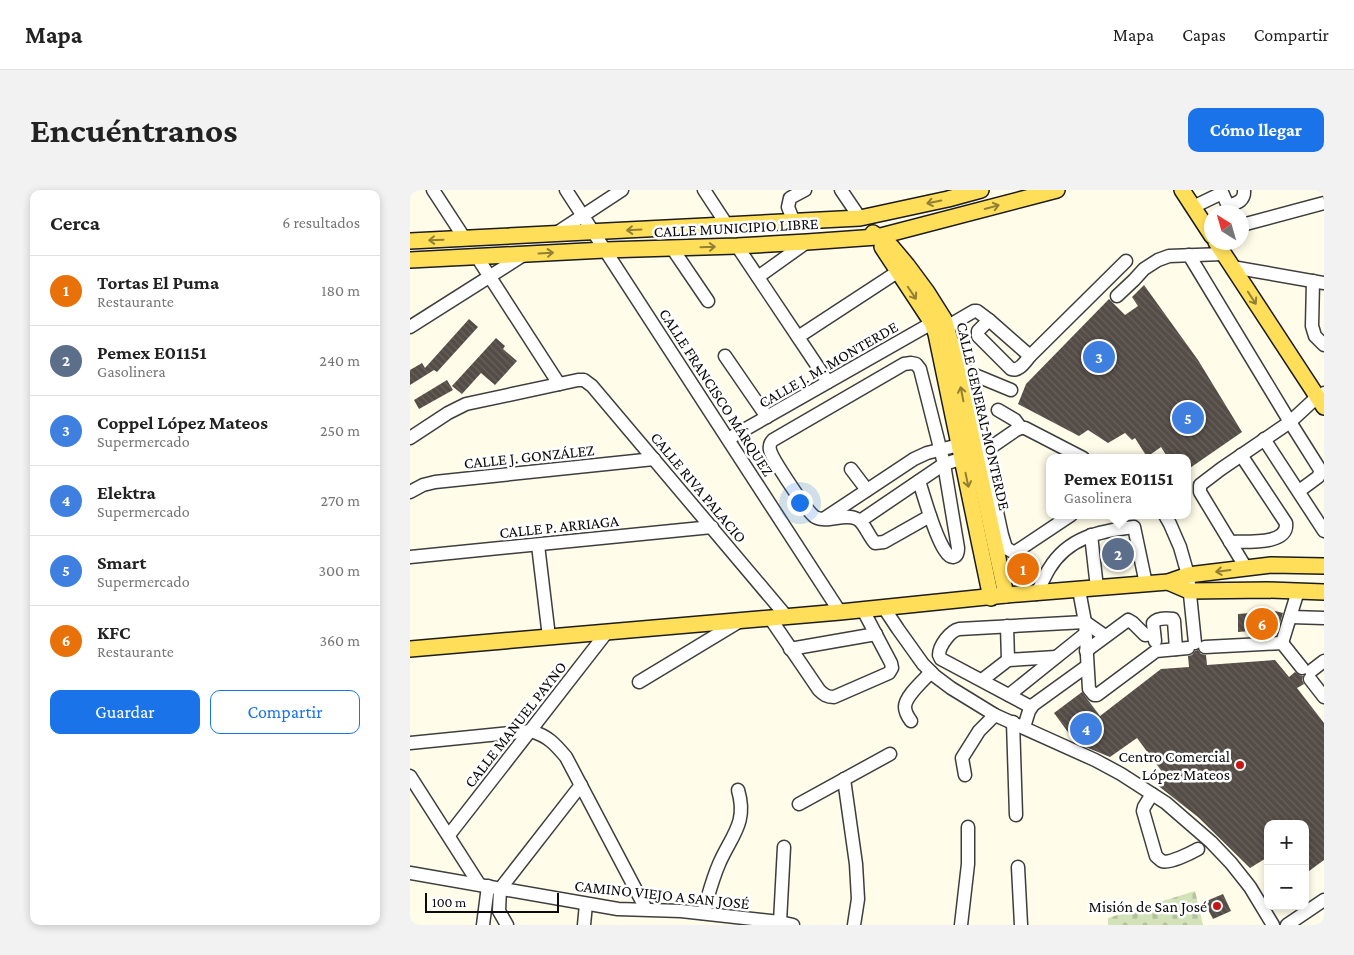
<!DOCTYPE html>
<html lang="es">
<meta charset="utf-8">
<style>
:root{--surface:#fff;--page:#f2f2f2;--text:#222;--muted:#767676;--line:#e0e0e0;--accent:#1a73e8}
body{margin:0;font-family:"Crimson Pro",serif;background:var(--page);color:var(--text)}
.controls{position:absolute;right:15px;bottom:15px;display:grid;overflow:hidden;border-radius:10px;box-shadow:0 2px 8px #0003}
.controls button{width:45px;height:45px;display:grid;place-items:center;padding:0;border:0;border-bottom:1px solid var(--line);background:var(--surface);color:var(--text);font:25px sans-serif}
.compass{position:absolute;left:794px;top:15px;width:45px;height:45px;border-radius:50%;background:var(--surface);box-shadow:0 2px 8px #0003;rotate:323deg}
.scale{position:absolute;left:15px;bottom:12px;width:134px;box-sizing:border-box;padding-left:5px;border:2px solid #0b0b0b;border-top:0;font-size:14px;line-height:18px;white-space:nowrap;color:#0b0b0b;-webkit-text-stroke:4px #fff;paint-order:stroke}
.you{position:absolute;left:389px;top:312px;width:18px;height:18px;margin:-12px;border:4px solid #fff;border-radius:50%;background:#1a73e8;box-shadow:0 0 0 8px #1a73e833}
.badge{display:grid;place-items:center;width:32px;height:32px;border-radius:50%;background:var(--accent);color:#fff;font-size:16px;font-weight:700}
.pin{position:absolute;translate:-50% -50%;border:2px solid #fff;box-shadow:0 1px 5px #0006}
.popup{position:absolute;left:636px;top:264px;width:145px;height:65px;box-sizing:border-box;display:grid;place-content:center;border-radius:10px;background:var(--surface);filter:drop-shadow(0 1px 4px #0005);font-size:16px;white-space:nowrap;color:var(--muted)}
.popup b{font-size:19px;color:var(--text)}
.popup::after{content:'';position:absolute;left:50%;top:100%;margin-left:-10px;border:10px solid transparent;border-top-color:var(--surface)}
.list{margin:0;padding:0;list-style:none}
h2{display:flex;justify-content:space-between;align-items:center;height:65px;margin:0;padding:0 20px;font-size:21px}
h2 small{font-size:16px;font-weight:400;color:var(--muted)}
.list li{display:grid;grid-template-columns:32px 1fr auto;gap:15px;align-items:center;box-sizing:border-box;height:70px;padding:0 20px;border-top:1px solid var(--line)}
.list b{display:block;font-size:19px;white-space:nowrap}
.list p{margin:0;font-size:16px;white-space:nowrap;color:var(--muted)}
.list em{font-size:16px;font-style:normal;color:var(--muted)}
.actions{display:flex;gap:10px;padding:15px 20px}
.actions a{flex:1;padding:11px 0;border:1px solid var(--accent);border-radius:10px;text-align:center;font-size:18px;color:var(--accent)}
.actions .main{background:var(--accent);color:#fff}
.map{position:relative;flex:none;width:914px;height:735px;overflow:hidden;border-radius:10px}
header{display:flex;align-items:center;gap:30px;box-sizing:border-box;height:70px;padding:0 25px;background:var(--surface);border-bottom:1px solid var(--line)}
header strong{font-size:24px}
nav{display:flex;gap:28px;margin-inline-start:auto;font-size:18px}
.intro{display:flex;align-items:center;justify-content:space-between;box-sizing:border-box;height:120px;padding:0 30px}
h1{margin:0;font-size:35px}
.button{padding:12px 22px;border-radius:10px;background:var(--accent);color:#fff;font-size:18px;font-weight:700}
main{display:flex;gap:30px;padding:0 30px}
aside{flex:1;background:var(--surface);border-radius:10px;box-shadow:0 2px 8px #0003}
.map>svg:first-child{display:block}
.cemetery{fill:url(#cemetery-stones)}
.building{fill:url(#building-back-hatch)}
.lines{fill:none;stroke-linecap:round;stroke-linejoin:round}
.minor-casing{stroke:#3e3e3e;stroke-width:15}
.major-casing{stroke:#1c1c1c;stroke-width:18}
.minor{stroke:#fff;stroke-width:12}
.major{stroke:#ffde59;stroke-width:15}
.oneway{stroke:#917f36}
.poi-dot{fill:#c81516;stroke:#fff;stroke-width:2}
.labels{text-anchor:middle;stroke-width:5;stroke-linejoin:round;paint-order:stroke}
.street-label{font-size:16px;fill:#0b0b0b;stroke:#fff}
.poi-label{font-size:16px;fill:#0b0b0b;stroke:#fff;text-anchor:end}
</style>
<header>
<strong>Mapa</strong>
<nav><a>Mapa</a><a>Capas</a><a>Compartir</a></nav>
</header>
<div class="intro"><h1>Encuéntranos</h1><a class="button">Cómo llegar</a></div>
<main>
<aside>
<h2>Cerca<small>6 resultados</small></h2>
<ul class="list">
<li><span class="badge" style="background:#e8710a">1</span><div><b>Tortas El Puma</b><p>Restaurante</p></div><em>180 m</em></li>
<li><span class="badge" style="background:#5c6f8a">2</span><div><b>Pemex E01151</b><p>Gasolinera</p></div><em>240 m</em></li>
<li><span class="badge" style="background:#3f7fe0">3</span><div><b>Coppel López Mateos</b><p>Supermercado</p></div><em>250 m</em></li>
<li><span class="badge" style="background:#3f7fe0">4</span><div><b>Elektra</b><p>Supermercado</p></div><em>270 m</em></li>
<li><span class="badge" style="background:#3f7fe0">5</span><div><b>Smart</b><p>Supermercado</p></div><em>300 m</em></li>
<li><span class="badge" style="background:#e8710a">6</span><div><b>KFC</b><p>Restaurante</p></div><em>360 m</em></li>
</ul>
<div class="actions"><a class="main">Guardar</a><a>Compartir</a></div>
</aside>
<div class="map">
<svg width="914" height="735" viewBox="0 0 914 735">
<defs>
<pattern id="cemetery-stones" width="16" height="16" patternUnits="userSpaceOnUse" patternTransform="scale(1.25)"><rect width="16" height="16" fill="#d3e2b8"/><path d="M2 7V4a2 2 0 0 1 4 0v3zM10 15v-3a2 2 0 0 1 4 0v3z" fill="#b4c19d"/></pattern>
<pattern id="building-back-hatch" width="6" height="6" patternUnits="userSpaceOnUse" patternTransform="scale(1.25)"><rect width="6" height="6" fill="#544c46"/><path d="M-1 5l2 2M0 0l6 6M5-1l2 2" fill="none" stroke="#68615c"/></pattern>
</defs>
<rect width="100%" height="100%" fill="#fffce9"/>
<polygon class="cemetery" points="785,701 793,735 698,735 698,728"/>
<g class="building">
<polygon points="734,95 788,170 832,242 777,280 777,268 758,268 751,257 737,267 725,248 722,250 715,243 698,253 678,240 669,246 608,214 616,194 699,109 715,125 728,116 722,107"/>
<polygon points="59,129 68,137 27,182 24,180 0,195 0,180 12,173 15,178"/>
<polygon points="86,148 95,156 93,159 107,171 85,195 71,183 52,204 42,196"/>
<polygon points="37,190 43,200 9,219 4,210"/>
<polygon points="621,366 628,382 625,389 616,391 607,387 601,383 600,379"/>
<polygon points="865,421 873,423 868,439 828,442 828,424"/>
<polygon points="788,460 791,464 796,465 797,475 865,470 879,487 885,482 889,485 893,486 892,490 894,494 887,498 914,533 914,670 895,684 895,634 858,634 858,667 840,678 788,627 746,594 746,590 753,583 727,548 700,567 666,553 644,523 672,502 690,526 751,479 779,477 778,466 782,465 785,461"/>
<polygon points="813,704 821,721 803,729 794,712"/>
</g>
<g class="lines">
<defs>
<g id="minor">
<polyline points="23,0 55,49"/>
<polyline points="156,0 430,422"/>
<polyline points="294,0 317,35"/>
<polyline points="431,0 450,28"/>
<path d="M811,0L818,16C827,13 835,11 834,0"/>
<polyline points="783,17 812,3"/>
<polyline points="384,32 378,17 380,8 395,0"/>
<polyline points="832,35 914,13"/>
<polyline points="145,44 212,0"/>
<polyline points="327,56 418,192"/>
<polyline points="262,58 298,111"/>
<polyline points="779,65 880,232 909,278 911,281 908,287 889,301"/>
<polyline points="67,67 149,194"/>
<polyline points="822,77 914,93"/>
<polyline points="348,87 397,52"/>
<polyline points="903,91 902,136 905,146 914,155"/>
<polyline points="707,106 724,90 734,79 748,70 759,66 813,64"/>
<path d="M579,130L568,141V146L601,179C609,182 615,172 620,166"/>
<polyline points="0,137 115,64"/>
<polyline points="528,142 564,121 567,121 579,130 620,166 716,71"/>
<polyline points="388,147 495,77"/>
<polyline points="315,166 357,227"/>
<polyline points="555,181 601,200"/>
<polyline points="561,183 574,262 592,345 596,358 603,362 607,361 661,325"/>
<polyline points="588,220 605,230 611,238"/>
<polyline points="0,248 38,223 56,214 168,190 174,190 182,196 377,427"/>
<polyline points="318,249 522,133 529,130"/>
<polyline points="854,249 914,341"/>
<polyline points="441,279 457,300"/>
<path d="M509,291C513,303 531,369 543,367C548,366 548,361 548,358L534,274L574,262L606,240L611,238H615L673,268"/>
<polyline points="0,302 13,295 25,292 244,269"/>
<polyline points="755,325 760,334 770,357 778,385 785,453"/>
<polyline points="415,328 504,269 517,263 557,253"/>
<path d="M450,331L534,274L510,179L506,174L501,173L494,174L363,250C360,253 359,255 360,260C362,269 398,323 405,327C418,334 434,322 447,329C454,332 459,347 465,353L474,352L520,326"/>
<polyline points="681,345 687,398"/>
<path d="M820,352C834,351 879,356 876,333L831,265"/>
<polyline points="128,355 139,447"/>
<polyline points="0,367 302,337"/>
<polyline points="836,378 790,302 790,295 811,279 880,232 907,207 914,203"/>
<polyline points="669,400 675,432 679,499 684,505 687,505 746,461 778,458"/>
<path d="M626,404C631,396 634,387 639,379C658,347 690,341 724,337L736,394"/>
<polyline points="474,418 488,439 513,474 525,486 541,498 585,525 685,570 711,584 756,613 801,652 821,673 840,697 863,735"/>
<polyline points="881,427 914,428"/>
<path d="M360,428L409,500C414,505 417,507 424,507L479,483L482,478L481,473L453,420"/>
<polyline points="597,436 598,470"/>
<path d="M745,451L743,433C747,428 756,428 763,429L764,431L766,459"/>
<polyline points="872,453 888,401"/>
<polyline points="795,457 872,453 892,478"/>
<polyline points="380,459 466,444"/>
<polyline points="676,461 718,430 723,433 735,445 744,444"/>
<polyline points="901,481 914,471"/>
<polyline points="900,489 914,507"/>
<polyline points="572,490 598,470 646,467"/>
<polyline points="229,492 330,431"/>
<polyline points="599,505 675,444"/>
<path d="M621,517L531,469L529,465C529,456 540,441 549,439L675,432L695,446"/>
<path d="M501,531C498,527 495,522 495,517C495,506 514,490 521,482"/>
<polyline points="603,532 606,625"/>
<polyline points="614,537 619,521 623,515 677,476"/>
<path d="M0,553L121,541C138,546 145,554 156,567L236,719"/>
<polyline points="555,585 552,568 569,541 585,525"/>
<polyline points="0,586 69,694"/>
<polyline points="434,589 446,674 448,709 444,735"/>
<path d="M742,604L734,617L733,621L746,666C748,668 750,670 752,671C759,674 781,663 788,659"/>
<polyline points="389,614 480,564"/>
<polyline points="39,645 197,442"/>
<polyline points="608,677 611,735"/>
<polyline points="0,683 208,719 271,721 370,732 383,735"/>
<path d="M293,723C298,707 302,690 309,674C321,646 338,633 328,600"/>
<polyline points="370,732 374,657"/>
<polyline points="73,735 78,696"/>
<polyline points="97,735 89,721 90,699 171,595"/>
<polyline points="174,735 176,714"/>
<polyline points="551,735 558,674 558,637"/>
<polyline points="877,735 914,710"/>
</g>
<g id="major">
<polyline points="772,0 802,46"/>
<polyline points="463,43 481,56 497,75 517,102 534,129 543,160 596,405"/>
<polyline points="0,51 450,28 538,9 571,0"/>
<polyline points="806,52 914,217"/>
<polyline points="472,57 522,133 526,144 581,408"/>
<polyline points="0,70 195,60 327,56 397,52 467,47 647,0"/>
<polyline points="758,392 779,401 858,400 914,402"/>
<polyline points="0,459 430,422 596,405 758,392 778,385 861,375 914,376"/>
</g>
</defs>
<use href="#minor" class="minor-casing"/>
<use href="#major" class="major-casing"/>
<use href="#minor" class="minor"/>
<use href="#major" class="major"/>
</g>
<defs><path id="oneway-shaft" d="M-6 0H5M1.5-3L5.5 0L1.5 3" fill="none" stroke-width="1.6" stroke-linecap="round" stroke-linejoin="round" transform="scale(1.25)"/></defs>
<g class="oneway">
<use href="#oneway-shaft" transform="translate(524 12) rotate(168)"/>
<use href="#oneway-shaft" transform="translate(582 17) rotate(-15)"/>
<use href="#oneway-shaft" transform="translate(224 40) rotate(177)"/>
<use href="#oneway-shaft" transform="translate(26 50) rotate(178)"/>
<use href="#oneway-shaft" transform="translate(298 57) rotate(-2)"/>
<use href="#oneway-shaft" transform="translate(136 63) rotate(-3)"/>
<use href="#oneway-shaft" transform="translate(502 103) rotate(56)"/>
<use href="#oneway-shaft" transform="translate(842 108) rotate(57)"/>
<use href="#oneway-shaft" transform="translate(552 204) rotate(-101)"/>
<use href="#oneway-shaft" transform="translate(557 290) rotate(78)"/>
<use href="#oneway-shaft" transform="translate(813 381) rotate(173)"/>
</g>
<g class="poi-dot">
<circle cx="830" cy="575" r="5"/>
<circle cx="807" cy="716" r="5"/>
</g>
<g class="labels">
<g class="street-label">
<text transform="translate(326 37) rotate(-3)" y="6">CALLE MUNICIPIO LIBRE</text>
<text transform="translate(418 174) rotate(-30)" y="6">CALLE J. M. MONTERDE</text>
<text transform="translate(307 202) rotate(57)" y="6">CALLE FRANCISCO MÁRQUEZ</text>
<text transform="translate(574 226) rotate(77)" y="6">CALLE GENERAL MONTERDE</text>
<text transform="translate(119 266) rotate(-6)" y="6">CALLE J. GONZÁLEZ</text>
<text transform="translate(289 297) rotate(50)" y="6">CALLE RIVA PALACIO</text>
<text transform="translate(149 336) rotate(-6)" y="6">CALLE P. ARRIAGA</text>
<text transform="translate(105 534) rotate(-52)" y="6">CALLE MANUEL PAYNO</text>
<text transform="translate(252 704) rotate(6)" y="6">CAMINO VIEJO A SAN JOSÉ</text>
</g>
<g class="poi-label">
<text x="820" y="572">Centro Comercial<tspan x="820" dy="18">López Mateos</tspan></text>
<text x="797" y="722">Misión de San José</text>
</g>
</g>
</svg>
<div class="controls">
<button>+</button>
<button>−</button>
</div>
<svg class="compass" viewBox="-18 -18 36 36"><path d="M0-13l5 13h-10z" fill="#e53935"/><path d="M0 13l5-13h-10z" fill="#767676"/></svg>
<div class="scale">100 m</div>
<div class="you"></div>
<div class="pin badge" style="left:613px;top:379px;background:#e8710a">1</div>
<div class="pin badge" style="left:708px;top:364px;background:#5c6f8a">2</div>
<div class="popup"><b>Pemex E01151</b>Gasolinera</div>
<div class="pin badge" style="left:689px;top:167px;background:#3f7fe0">3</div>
<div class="pin badge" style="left:676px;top:539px;background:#3f7fe0">4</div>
<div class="pin badge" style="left:778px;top:228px;background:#3f7fe0">5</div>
<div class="pin badge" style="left:852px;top:434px;background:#e8710a">6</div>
</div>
</main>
